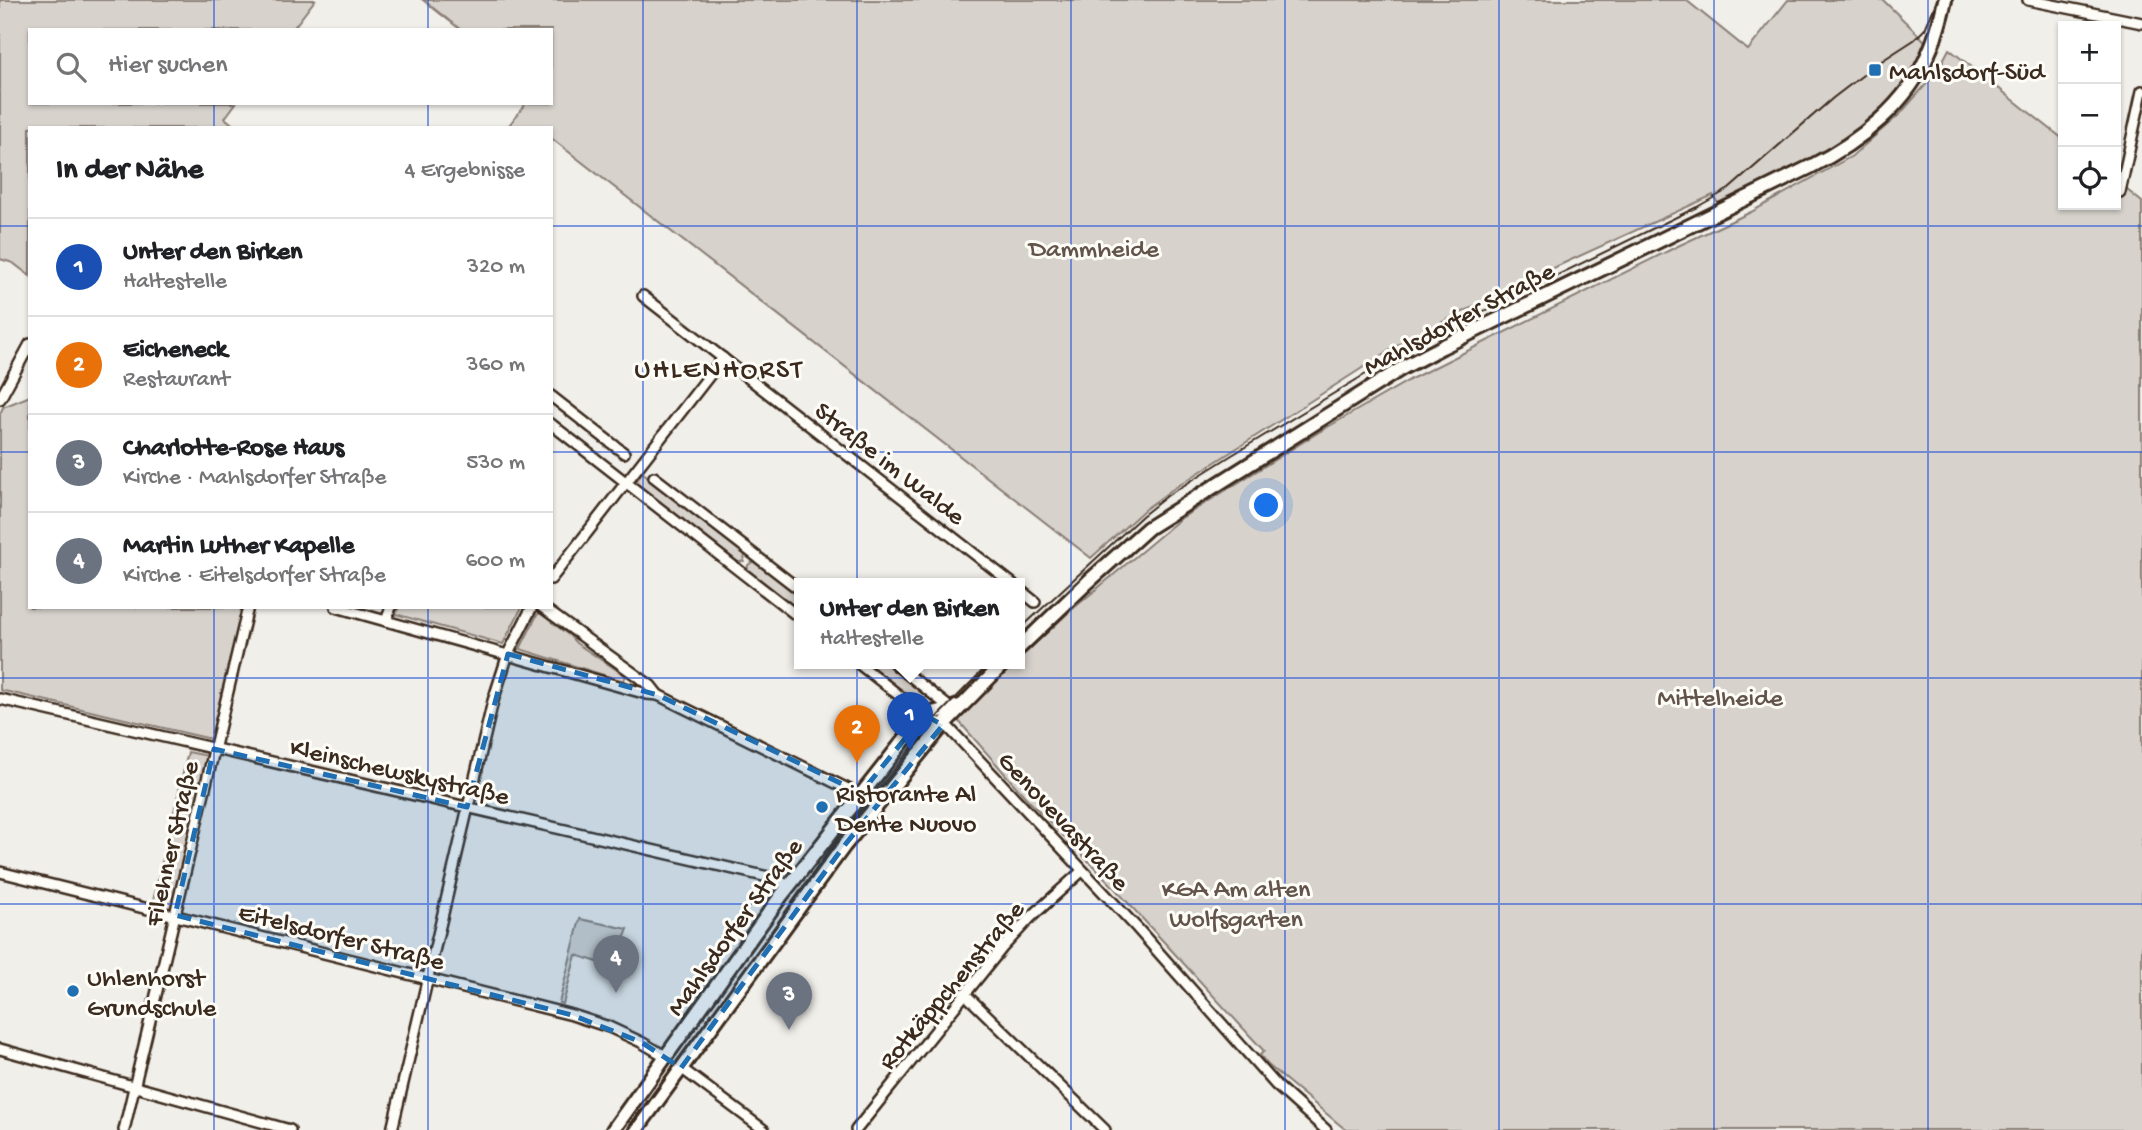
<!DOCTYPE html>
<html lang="de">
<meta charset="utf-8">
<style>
:root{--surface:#fff;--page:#f2f2f2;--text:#202124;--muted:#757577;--line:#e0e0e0;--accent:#1a73e8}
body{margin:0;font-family:"Gochi Hand",sans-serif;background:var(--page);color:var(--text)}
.controls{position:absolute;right:21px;top:21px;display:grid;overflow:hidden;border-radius:0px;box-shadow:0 2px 5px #0004}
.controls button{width:63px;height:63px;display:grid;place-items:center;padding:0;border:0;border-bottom:2px solid var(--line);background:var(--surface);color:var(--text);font:35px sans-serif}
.you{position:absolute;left:1267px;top:506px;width:24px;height:24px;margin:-18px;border:5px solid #fff;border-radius:50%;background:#1a73e8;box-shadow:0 0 0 10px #1a73e833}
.badge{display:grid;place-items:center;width:46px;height:46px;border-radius:50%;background:var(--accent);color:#fff;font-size:23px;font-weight:700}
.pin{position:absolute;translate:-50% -58px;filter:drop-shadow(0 2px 4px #0008)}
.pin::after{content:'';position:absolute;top:37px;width:24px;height:21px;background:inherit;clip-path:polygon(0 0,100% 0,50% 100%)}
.popup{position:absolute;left:794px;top:578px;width:231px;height:91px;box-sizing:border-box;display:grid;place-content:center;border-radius:0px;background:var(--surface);filter:drop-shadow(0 2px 5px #0005);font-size:23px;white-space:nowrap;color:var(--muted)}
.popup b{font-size:26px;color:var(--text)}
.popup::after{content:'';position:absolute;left:50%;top:100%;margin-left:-14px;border:14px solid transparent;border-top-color:var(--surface)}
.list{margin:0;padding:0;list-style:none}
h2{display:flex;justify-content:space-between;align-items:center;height:91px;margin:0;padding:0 28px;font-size:30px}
h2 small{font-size:23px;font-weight:400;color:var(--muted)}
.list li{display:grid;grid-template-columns:46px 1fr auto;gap:21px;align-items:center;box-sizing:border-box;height:98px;padding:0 28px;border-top:2px solid var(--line)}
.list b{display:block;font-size:26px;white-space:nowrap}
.list p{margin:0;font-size:23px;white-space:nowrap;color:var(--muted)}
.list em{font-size:23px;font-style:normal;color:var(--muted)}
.icon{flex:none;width:38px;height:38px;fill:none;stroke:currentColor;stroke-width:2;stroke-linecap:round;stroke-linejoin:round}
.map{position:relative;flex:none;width:2142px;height:1130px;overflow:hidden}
.search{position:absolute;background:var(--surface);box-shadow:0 2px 5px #0004;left:28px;top:28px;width:525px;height:77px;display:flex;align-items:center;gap:18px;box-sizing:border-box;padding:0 24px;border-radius:0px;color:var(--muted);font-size:26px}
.panel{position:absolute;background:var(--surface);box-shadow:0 2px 5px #0004;left:28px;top:126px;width:525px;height:483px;border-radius:0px}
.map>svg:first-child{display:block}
.green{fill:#d7d2cc;stroke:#897e75;stroke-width:2}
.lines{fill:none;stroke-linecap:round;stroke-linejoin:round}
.street-casing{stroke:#3b2a1e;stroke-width:14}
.secondary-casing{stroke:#3b2a1e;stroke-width:18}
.street{stroke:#fdfcf7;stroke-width:9}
.secondary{stroke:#fdfcf7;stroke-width:12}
.tram{stroke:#3b2a1e;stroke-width:2}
.marked{fill:#1f6fb2;fill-opacity:0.2;stroke:#1f6fb2;stroke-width:5;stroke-dasharray:14 9;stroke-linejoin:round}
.grid{fill:none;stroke:#1d4ed8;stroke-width:2;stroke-opacity:0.55}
.poi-dot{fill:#1f6fb2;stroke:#fdfcf7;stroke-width:2.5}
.labels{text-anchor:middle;stroke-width:6;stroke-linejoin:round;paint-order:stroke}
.poi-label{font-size:26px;fill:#3b2a1e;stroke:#fdfcf7;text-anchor:start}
.park-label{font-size:26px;fill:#62544a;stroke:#fdfcf7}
.street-label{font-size:26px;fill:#3b2a1e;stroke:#fdfcf7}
.neighbourhood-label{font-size:28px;letter-spacing:2px;fill:#3b2a1e;stroke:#fdfcf7}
</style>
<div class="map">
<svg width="2142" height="1130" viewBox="0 0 2142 1130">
<rect width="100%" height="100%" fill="#f1efea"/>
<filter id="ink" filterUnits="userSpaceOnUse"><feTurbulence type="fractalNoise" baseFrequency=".0143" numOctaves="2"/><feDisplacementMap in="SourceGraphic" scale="14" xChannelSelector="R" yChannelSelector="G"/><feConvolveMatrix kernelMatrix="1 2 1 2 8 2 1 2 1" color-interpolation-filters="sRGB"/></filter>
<g filter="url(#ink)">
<g class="green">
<polygon points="0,0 315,0 292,30 30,30 30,103 236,103 225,118 237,128 30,128 30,276 13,263 0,259"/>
<path d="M423,0H1686L1748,50L1788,0H1883L1925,41C1894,135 1800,167 1719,205L1713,195L1538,275L1406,340L1170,491L1144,510L1091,558L551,138V128H507L526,103H551V30H461Z"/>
<polygon points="1949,49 2063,139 2063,205 2116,205 2116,181 2142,202 2142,1130 1346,1130 1268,1065 1260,1055 1264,1051 1107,880 1027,799 956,718 1013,664 1020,664 1020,658 1068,613 1180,519 1319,432 1413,378 1680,245 1751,212 1852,156 1900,114 1937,72"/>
<polygon points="30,396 30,607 243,607 211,739 0,690 0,414 3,407"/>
<polygon points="642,472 745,554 744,561 736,563 635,484"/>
<polygon points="754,561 800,597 800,613 747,572 748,565"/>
<polygon points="399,607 522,607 503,644 395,614"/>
<polygon points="540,613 570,636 576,643 626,676 623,681 520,649 537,615"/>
<polygon points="865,664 886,664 927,696 919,706"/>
<polygon points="188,752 208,756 173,906 166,909 154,905 153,901"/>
<polygon points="580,919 628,929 613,967 576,955 563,1004 559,1003"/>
</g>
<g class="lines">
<defs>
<g id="street">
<polyline points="2028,0 2142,23"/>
<polyline points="2120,192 2142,91"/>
<polyline points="643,296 1013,584"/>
<polyline points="551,396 624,453"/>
<polyline points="0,399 30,344"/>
<polyline points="551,424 800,618"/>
<polyline points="654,477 800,590"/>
<polyline points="551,579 723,358"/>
<polyline points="1020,590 1035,602"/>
<polyline points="336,607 647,694 658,695"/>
<polyline points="542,607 651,686 658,695 860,795"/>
<polyline points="386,621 391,607"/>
<polyline points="859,664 924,715 949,728 1137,928 1276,1085 1326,1130"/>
<polyline points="895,664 954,711"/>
<polyline points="0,699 777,879 788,886"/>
<polyline points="0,872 572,1015 609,1027 641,1042 667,1057"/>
<polyline points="964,993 1105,1130"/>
<polyline points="0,1049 290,1130"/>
<polyline points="681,1068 764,1130"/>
<polyline points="124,1130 248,607"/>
<polyline points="392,1130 493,701 508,654 532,607"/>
<polyline points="856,1130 1002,948 1030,918 1082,871"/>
</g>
<g id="secondary">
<path d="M1020,647L1088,582L1148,528L1404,367L1442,347L1810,167C1859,142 1908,104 1929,52C1937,35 1941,18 1945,0"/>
<polyline points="613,1130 781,896 924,715 960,706"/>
<polyline points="636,1130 844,846 943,725 1003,664"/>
</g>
</defs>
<use href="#street" class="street-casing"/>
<use href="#secondary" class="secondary-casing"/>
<use href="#street" class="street"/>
<use href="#secondary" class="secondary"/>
<g class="tram">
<polyline points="1020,629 1142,516 1167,496 1232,455 1412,346 1697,207 1729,189 1833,98 1880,62 1914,40 1925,29 1937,0"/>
<polyline points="629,1130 833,845 934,720 989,664"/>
</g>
</g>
</g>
<path class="marked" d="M508,654L658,695L861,793L924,715L943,725L844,846L681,1068L641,1042L572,1015L175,915L214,749L467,807Z"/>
<path class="grid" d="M214,0V30M428,0V30M643,0V1130M857,0V1130M1071,0V1130M1285,0V1130M1499,0V1130M1714,0V1130M1928,0V1130M214,103V128M428,103V128M0,226H30M551,226H2142M0,452H30M551,452H2142M214,607V1130M428,607V1130M0,678H2142M0,904H2142"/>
<g class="poi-dot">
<rect x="1868" y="63" width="14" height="14" rx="3.5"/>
<circle cx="822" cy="807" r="7"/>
<circle cx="73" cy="991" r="7"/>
</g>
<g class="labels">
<g class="poi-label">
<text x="1889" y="79">Mahlsdorf-Süd</text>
<text x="836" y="801">Ristorante Al<tspan x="836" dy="30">Dente Nuovo</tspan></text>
<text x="87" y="985">Uhlenhorst<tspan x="87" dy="30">Grundschule</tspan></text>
</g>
<g class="park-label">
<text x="1094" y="256">Dammheide</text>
<text x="1720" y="705">Mittelheide</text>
<text x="1236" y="896">KGA Am alten<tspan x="1236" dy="30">Wolfsgarten</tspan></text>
</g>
<g class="street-label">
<text transform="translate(1458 317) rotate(-28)" y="9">Mahlsdorfer Straße</text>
<text transform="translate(891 462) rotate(38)" y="9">Straße im Walde</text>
<text transform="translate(400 770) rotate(13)" y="9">Kleinschewskystraße</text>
<text transform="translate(1065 820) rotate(47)" y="9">Genovevastraße</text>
<text transform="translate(170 843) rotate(-77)" y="9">Filehner Straße</text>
<text transform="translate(733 926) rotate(-54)" y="9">Mahlsdorfer Straße</text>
<text transform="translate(342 935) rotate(14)" y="9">Eitelsdorfer Straße</text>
<text transform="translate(950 984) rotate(-50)" y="9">Rotkäppchenstraße</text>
</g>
<g class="neighbourhood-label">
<text x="719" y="377">UHLENHORST</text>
</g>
</g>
</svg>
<div class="controls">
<button>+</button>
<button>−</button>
<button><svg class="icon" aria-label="locate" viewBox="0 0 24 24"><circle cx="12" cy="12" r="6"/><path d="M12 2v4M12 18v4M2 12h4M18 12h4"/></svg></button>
</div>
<div class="you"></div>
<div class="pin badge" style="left:910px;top:750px;background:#1a4fb4">1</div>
<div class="popup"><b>Unter den Birken</b>Haltestelle</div>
<div class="pin badge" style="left:857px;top:763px;background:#e8710a">2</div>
<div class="pin badge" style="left:789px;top:1030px;background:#6b7280">3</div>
<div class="pin badge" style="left:616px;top:993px;background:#6b7280">4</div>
<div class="search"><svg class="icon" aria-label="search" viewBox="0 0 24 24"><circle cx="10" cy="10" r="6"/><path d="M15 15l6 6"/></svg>Hier suchen</div>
<section class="panel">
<h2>In der Nähe<small>4 Ergebnisse</small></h2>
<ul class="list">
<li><span class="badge" style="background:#1a4fb4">1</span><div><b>Unter den Birken</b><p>Haltestelle</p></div><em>320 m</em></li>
<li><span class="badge" style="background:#e8710a">2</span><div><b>Eicheneck</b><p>Restaurant</p></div><em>360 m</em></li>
<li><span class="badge" style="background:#6b7280">3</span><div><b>Charlotte-Rose Haus</b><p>Kirche · Mahlsdorfer Straße</p></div><em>530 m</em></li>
<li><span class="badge" style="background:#6b7280">4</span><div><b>Martin Luther Kapelle</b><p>Kirche · Eitelsdorfer Straße</p></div><em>600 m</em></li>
</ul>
</section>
</div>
